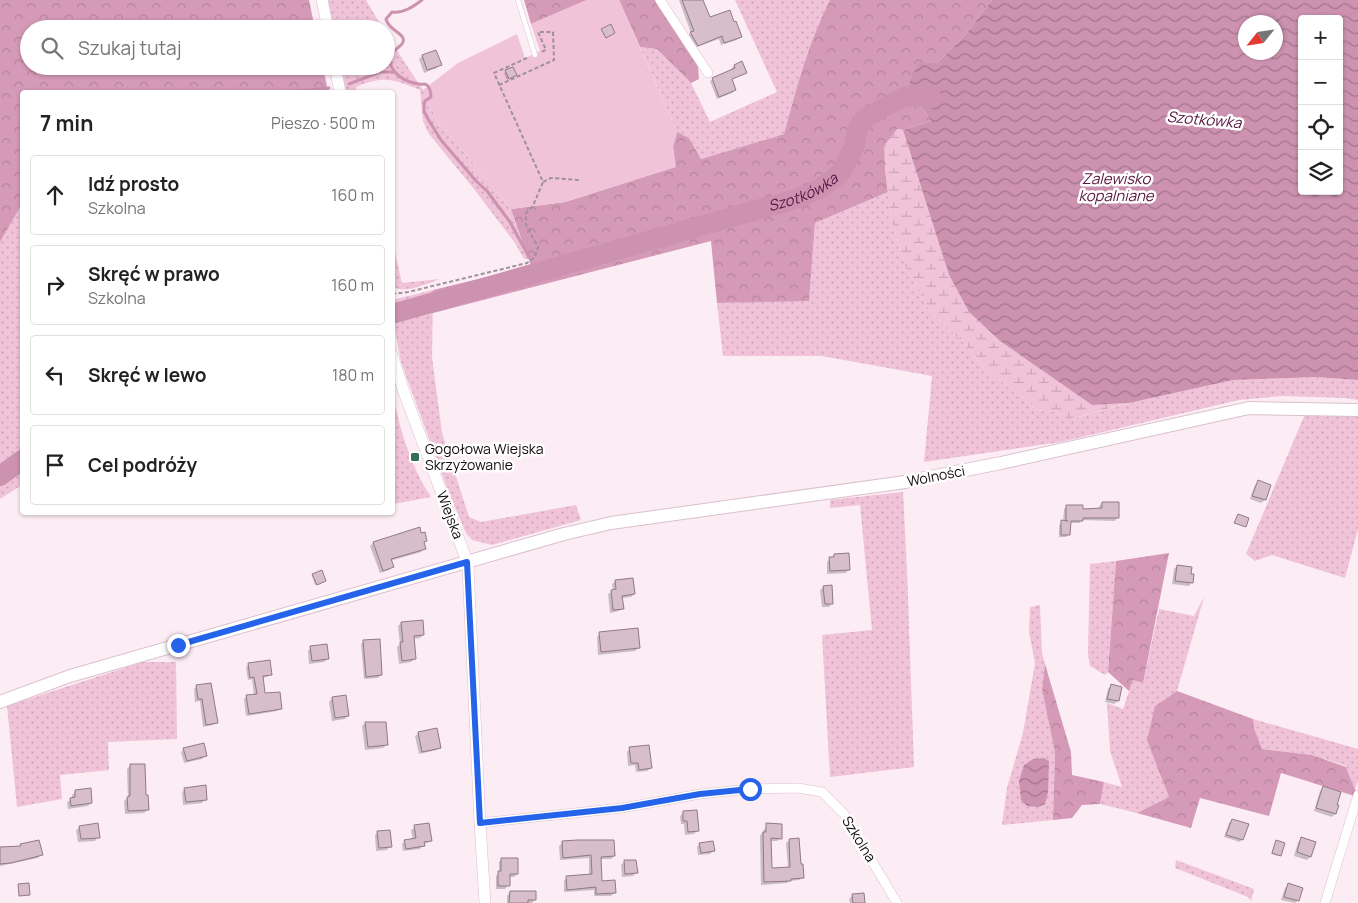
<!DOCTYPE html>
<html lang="pl">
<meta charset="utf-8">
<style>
:root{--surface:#fff;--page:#f6f6f6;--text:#222;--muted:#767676;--line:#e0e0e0}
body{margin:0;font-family:Manrope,sans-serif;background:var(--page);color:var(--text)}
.controls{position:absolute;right:15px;top:15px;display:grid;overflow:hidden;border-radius:5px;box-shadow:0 1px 4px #0004}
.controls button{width:45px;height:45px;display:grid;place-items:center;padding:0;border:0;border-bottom:1px solid var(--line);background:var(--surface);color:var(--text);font:25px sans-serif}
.compass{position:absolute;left:1238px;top:15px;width:45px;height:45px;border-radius:50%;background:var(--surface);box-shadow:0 1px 4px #0004;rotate:240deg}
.stop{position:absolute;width:15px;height:15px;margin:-11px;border:4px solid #2563eb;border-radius:50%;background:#fff}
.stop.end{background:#2563eb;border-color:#fff;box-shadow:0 1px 5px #0008}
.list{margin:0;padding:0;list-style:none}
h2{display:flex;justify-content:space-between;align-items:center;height:65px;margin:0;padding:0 20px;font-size:21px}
h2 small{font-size:16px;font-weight:400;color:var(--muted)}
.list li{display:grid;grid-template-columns:32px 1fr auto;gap:15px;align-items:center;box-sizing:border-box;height:80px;margin:0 10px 10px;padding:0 10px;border:1px solid var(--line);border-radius:5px}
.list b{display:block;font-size:19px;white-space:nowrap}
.list p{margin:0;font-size:16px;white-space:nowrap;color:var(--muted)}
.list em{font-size:16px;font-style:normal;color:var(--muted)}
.icon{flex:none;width:28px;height:28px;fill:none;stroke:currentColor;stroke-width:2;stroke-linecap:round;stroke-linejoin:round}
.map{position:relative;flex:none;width:1358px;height:903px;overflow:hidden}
.search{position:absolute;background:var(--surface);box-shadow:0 1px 4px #0004;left:20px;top:20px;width:375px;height:55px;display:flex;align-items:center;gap:12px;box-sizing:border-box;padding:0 18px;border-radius:28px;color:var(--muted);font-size:19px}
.panel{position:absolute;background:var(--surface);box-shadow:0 1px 4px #0004;left:20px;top:90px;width:375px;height:425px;border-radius:5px}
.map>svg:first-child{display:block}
.grass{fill:url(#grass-dots)}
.forest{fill:url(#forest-crowns)}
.wetland{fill:url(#wetland-marsh)}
.pitch{fill:#f0c3d9}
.water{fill:url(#water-waves);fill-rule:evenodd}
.shadow{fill:#0003}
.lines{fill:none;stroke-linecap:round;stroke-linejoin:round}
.stream{stroke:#cc92b0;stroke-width:3}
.river{stroke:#cc92b0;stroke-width:20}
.building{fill:#d8becb;stroke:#917a85}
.service-casing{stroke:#dac1cd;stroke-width:5.5}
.minor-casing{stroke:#dac1cd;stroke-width:10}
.tertiary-casing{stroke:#dac1cd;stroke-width:12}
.secondary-casing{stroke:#dac1cd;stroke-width:14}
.path{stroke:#9e9197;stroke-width:2;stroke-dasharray:4 2.5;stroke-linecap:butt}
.service{stroke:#fff;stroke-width:4.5}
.minor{stroke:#fff;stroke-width:9}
.tertiary{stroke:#fff;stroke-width:11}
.secondary{stroke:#fff;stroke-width:12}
.route{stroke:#2563eb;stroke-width:6}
.poi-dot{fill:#336e58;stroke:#fefefe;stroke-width:2}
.labels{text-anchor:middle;stroke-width:5;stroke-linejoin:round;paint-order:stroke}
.poi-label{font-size:14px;fill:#120a0e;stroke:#fefefe;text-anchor:start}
.street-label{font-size:14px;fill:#120a0e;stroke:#fefefe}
.water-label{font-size:15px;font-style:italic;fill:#5a1540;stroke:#fefefe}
</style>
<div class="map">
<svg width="1358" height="903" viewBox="0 0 1358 903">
<defs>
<pattern id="grass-dots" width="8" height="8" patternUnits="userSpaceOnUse" patternTransform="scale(1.25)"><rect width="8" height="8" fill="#f0c3d9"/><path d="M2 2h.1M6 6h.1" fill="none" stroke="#cda6b9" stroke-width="1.8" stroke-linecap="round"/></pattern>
<pattern id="forest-crowns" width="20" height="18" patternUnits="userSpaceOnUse" patternTransform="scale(1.25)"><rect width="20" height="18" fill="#d59ab8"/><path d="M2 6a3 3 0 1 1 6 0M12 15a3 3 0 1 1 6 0" fill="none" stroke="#b6839d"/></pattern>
<pattern id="wetland-marsh" width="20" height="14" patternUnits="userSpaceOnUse" patternTransform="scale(1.25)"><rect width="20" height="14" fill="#f0c3d9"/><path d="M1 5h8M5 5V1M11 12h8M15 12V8" fill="none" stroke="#cda6b9"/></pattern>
<pattern id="water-waves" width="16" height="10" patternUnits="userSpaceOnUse" patternTransform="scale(1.25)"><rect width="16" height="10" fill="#cc92b0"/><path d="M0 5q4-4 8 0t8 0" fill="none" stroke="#a4758e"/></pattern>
</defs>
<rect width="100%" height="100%" fill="#fcecf4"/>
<g class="grass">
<polygon points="327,0 366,0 383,29 333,29"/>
<polygon points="735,0 830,0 793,100 784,134 701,159 689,138 677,132 640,47 657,49 691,83 710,122 777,92"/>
<path d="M386,34L423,90L435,117L511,209L529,259H524L515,243L474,189L429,134L423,121L420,90C393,79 384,75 356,87L357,92H346L341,66H386Z"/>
<polygon points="888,192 891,218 906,268 929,310 964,343 982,366 1038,410 1055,412 1072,419 1129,403 1233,380 1316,377 1358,380 1358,400 1345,398 1282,396 1239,400 1061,442 924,462 932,376 822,356 723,356 717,303 809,300 815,223"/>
<polygon points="22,204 22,485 0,499 0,242"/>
<path d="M393,244L402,283L440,279C426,284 406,294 393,287Z"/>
<polygon points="433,290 432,357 442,433 469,517 481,522 576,505 581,520 492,545 472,540 466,533 450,496 401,362 393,319 392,300"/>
<path d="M392,396C396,407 398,418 401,429C408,453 417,476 431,497L393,504Z"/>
<polygon points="1305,414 1358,415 1358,529 1345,578 1272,555 1255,561 1246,554"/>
<polygon points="903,492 907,570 914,767 830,777 822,635 872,630 860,505 830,508 830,500"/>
<polygon points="1116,561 1108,672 1105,675 1090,666 1088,654 1090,564"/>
<polygon points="1204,597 1177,691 1155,706 1165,785 1169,797 1137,813 1100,804 1104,782 1122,787 1110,751 1107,703 1123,709 1133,680 1143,683 1159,609 1194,616"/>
<polygon points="1040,605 1042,653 1045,664 1042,689 1055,753 1053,820 1002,825 1007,788 1023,733 1035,663 1029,632 1030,607"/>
<polygon points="143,662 176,662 177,739 108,742 109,770 60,775 62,799 17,807 7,706"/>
<polygon points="1253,719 1358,749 1358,781 1355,790 1346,766 1312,755 1262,749 1254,728"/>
<polygon points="1176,860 1254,889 1251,901 1248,897 1175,868"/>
</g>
<g class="forest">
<polygon points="0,0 309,0 315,29 29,29 29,66 323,66 328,92 22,92 22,204 0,242"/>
<polygon points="524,0 587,0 531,24"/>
<polygon points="619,0 655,0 698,66 699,79 691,83 657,49 640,47"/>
<path d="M830,0H992L965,35L937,63H921L906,96L923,109L931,121L903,130L897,129L885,169L888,192L815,223L809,301L717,303L711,241L433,313V290L531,266L511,209L565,202L675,167L673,146L677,132L689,138L701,159L784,134C796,89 809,42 830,0Z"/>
<polygon points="1169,553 1143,683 1133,680 1129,691 1108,672 1116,561"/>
<polygon points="1045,664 1071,752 1072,775 1104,782 1100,804 1082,805 1072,818 1053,820 1055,753 1042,689"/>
<polygon points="1177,691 1253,719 1254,728 1262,749 1312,755 1346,767 1358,797 1281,773 1269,816 1200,798 1191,828 1137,813 1169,797 1147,740 1155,706"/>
</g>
<polygon class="wetland" points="897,129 903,130 949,275 969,312 1000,341 1092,405 1128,403 1071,419 1055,412 1038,410 982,366 964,343 929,310 906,268 891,218 885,169 884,146"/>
<polygon class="pitch" points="587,0 619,0 677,132 673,146 676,167 565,202 511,209 435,117 423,90 458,63 517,34 525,58 540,51 531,24"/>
<g class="water">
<path d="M992,0H1358V380L1316,377L1233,380L1129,403L1092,405L1000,341L969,312L949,275L903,130L931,121L923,109L906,96L912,74L920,63H937L965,35ZM1302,19H1339V191H1302ZM1246,22H1276V52H1246Z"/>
<polygon points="1044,758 1049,761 1048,792 1045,804 1038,807 1027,806 1021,800 1019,781 1024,765 1033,759"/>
</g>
<g class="shadow">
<polygon points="679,0 702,0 709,19 740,36 737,40 721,45 719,39 694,48 687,36 691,33"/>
<polygon points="435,51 440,65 437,68 424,73 419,59 422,56"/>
<polygon points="742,63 746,73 731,80 735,90 732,93 717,99 710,81 713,79 732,70 731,69 734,66"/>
<polygon points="512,68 515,75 507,80 504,73"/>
<polygon points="1258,482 1270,486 1265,500 1261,503 1250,499 1255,485"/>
<polygon points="1102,503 1117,518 1115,521 1082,520 1079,523 1069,523 1069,534 1066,537 1059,537 1059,525 1063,522 1064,509 1067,506 1082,510 1099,510 1099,506"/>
<polygon points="421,534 426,540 423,543 424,548 421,552 390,561 392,567 389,570 380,573 370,546 373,543"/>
<polygon points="834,555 849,569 846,573 827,574 827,562"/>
<polygon points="1177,566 1190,575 1192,582 1189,586 1172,584 1174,569"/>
<polygon points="313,575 323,582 315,585 312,576"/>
<polygon points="616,581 634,594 631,597 622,598 623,608 619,611 610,613 608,594 613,591 612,584"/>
<polygon points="824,587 832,603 829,607 822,607 820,590"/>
<polygon points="401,623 423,635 420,638 413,639 415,659 411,662 399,664 397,647 400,644 398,626"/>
<polygon points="600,633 638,648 635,651 598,655 597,637"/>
<polygon points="363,642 381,675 378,678 364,679 361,644"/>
<polygon points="311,647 328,658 324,662 309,664 308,651"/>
<polygon points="249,664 270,675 267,677 262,678 264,694 280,708 277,711 246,716 244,699 247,696 254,696 252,679 248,680 246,667"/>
<polygon points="197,686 216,722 213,725 203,727 200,701 195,702 194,689"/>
<polygon points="1111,686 1118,701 1114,704 1105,702 1108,689"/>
<polygon points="332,698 348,715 345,719 332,721 329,702"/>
<polygon points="365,723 386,745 383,748 365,750 362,726"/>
<polygon points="419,733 440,747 437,750 419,754 415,736"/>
<polygon points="630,748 651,768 647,771 636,772 635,765 628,766 627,752"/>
<polygon points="184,749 205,755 202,759 184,763 181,752"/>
<polygon points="130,766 145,797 148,810 144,813 125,814 124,801 128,798 127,769"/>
<polygon points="1324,787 1335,805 1335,814 1332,817 1314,811 1320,791"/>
<polygon points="185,789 205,799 202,803 183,805 182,792"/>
<polygon points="75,792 91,803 88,806 68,809 67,802 72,799 72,795"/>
<polygon points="683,813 698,830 694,834 685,835 684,824 681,824 680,816"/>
<polygon points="1232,820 1242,839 1240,842 1224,837 1229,823"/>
<polygon points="767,825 781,838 777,841 770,841 770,869 788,868 786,843 790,840 803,877 799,880 789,881 787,883 761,885 760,836"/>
<polygon points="80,827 98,837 95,841 78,842 76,830"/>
<polygon points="415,827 431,840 427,843 423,844 420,849 403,851 402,844 405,841 413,840 411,830"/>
<polygon points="378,832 390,846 387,850 376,851 375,835"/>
<polygon points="1302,839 1310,857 1307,860 1294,856 1298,842"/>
<polygon points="1276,842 1280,855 1278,856 1271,854"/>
<polygon points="562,843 614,856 611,859 600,859 600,882 614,893 611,896 594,896 594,890 564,892 564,881 567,877 589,876 589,858 560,860 559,846"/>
<polygon points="700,844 713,851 710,854 698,855 697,847"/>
<polygon points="21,846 41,854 38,858 0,866 0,849 19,847"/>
<polygon points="502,859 517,874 514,877 508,877 508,885 505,889 496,889 496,876 499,873 499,862"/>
<polygon points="624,862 636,873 633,876 622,877 621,865"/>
<polygon points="1288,885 1298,900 1295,903 1281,900 1285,888"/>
<polygon points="510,892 535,899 532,903 507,903 507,896"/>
<polygon points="853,895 863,903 850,903 849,899"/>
</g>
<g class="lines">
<g class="stream">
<path d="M422,0C414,6 403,14 392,12L386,19C388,31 409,34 402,44C398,48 393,51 390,56C388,72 404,82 419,84C423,85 423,83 427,85C430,88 431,93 431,97L425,101L424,105V111L428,119L441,140L476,181L487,191L510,222L529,257"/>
<polyline points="349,84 380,72 395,72"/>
<polyline points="284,92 329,88"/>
<polyline points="537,271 538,274"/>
</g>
<g class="river">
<path id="s1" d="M392,314L799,198L819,189L840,174L854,147L857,130L866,117L906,96L932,98"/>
<polyline points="0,476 22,460"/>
</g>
</g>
<g class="building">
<polygon points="682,0 703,0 710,17 730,10 734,22 736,21 742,37 724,43 722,36 698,46 690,32 694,31"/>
<polygon points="611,24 615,33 606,38 601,29"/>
<polygon points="436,50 442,65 427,70 422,55"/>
<polygon points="742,61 747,73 732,79 736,90 719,97 712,78 735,68 734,65"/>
<polygon points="513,67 517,75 509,79 505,70"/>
<polygon points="1258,480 1271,485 1266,500 1252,496"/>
<polygon points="1102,502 1119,502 1119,518 1083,518 1083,521 1071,521 1070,535 1061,535 1061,520 1068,521 1066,520 1066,505 1083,505 1083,509 1102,508"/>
<polygon points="1238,514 1249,518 1246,527 1234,523"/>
<polygon points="420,527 421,533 425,532 427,541 424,542 426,549 391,559 394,567 383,571 373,542"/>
<polygon points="849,553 850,570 830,571 829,557 834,557 834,554"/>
<polygon points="1177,565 1192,567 1191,574 1194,574 1193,583 1175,581"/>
<polygon points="322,570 326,581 317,585 312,574"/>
<polygon points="633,578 635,594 622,596 624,609 613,610 611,590 616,589 615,580"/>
<polygon points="832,585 833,604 825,604 823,586"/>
<polygon points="423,620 424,635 414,636 416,659 402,661 400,642 403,642 401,622"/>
<polygon points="638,628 640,648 601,652 599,632"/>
<polygon points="380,639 382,675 366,677 363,640"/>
<polygon points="327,644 329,659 312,661 310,646"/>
<polygon points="270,660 272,675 263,676 265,693 280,692 282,709 249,714 246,695 257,694 254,677 250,678 248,663"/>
<polygon points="211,683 218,723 206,725 202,699 198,699 196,685"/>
<polygon points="1111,684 1122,687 1119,701 1107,699"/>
<polygon points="346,695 349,716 335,718 332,697"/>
<polygon points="365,722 386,722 388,745 368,747"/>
<polygon points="437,728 441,748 422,752 418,732"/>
<polygon points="204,743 207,756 187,761 183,748"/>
<polygon points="649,745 652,768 639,770 638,763 631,763 629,747"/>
<polygon points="130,764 145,764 146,795 148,795 149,810 128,811 127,797 130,796"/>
<polygon points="206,785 207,800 186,802 184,788"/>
<polygon points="1323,786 1341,792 1337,805 1339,805 1336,814 1316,808"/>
<polygon points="91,788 92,803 71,806 70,798 75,797 75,790"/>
<polygon points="697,810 699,831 688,832 687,821 683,821 683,811"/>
<polygon points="1232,819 1249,824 1243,840 1226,835"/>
<polygon points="98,823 100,838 81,839 79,826"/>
<polygon points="429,823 432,841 424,842 425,846 406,849 404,840 416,838 414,825"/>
<polygon points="766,823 782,824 782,839 771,838 772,868 790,867 789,839 799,838 801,864 803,864 804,878 791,879 791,881 764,882 763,832 766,832"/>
<polygon points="390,830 392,847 379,848 377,831"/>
<polygon points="1301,837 1316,842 1311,857 1297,852"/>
<polygon points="39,840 43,855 11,863 0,864 0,847 21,846 20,844"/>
<polygon points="577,840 614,840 615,856 601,857 602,881 615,880 616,893 596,894 596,887 567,890 566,876 592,874 591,855 563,858 562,841"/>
<polygon points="1276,840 1285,843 1281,856 1272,853"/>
<polygon points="713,841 715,851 701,853 699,843"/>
<polygon points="501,858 518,858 518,874 510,874 510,886 498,886 498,871 501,871"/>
<polygon points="624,860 636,860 638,873 625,874"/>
<polygon points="29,883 30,895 19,896 18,884"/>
<polygon points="1288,883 1303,888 1299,901 1284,897"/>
<polygon points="510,891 536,891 536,900 528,900 528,903 509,903"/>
<polygon points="864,893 865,903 853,903 852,894"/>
</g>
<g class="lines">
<defs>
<polyline id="service" points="518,0 535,55"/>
<g id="minor">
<polyline points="660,0 708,73"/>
<polyline points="480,823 622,808 700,794 750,789 798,788 822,792 844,814 897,903"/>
<polyline points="1325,903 1358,795"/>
</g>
<g id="tertiary">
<polyline points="322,0 328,29"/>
<polyline points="335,66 340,92"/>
<polyline points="392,355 404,392 465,556 468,567 480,823 485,903"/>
</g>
<polyline id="secondary" points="0,702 70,676 564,534 611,523 905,482 1001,463 1249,408 1358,410"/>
</defs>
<use href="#service" class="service-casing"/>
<use href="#minor" class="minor-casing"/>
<use href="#tertiary" class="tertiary-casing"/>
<use href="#secondary" class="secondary-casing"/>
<g class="path">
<polyline points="527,58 494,73 543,182 551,178 580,180"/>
<polyline points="499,85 554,60 553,32 538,32 546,50 541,52"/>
<polyline points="392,294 408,292 527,263 535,257 538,247 526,225 526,213 533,206 543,182"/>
</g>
<use href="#service" class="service"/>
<use href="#minor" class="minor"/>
<use href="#tertiary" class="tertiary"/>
<use href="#secondary" class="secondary"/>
</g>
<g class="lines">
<polyline class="route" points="178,645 467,562 480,823 622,808 700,794 750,789"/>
</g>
<rect class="poi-dot" x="410" y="452" width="10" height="10" rx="2.5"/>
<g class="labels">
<g class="poi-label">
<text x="425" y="454">Gogołowa Wiejska<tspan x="425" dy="16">Skrzyżowanie</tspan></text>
</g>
<g class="street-label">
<text transform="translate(936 476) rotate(-11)" y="5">Wolności</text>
<text transform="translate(450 515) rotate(69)" y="5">Wiejska</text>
<text transform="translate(859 839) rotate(58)" y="5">Szkolna</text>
</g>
<g class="water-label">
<text transform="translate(1204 120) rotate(5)" y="5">Szotkówka</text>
<text x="1116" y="184">Zalewisko<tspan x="1116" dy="17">kopalniane</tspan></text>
<text dy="5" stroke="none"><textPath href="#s1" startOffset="429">Szotkówka</textPath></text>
</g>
</g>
</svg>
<div class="controls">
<button>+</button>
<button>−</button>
<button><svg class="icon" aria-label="locate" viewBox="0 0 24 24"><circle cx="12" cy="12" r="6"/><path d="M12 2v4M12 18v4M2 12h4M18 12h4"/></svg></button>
<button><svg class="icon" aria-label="layers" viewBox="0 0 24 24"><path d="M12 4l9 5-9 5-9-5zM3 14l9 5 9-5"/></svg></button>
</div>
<svg class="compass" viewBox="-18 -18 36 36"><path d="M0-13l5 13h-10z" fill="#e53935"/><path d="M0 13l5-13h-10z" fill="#767676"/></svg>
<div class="stop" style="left:750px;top:789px"></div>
<div class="stop end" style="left:178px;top:645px"></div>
<div class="search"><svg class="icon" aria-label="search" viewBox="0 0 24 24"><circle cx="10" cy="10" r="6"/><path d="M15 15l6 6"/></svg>Szukaj tutaj</div>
<section class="panel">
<h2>7 min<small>Pieszo · 500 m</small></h2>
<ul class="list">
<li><svg class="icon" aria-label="ahead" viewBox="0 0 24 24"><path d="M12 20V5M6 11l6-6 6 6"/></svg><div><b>Idź prosto</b><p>Szkolna</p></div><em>160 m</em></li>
<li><svg class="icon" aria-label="right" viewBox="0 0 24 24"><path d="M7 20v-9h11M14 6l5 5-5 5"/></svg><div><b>Skręć w prawo</b><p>Szkolna</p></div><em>160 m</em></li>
<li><svg class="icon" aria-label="left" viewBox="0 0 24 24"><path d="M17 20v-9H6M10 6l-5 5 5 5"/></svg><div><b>Skręć w lewo</b></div><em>180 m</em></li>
<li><svg class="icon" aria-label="arrive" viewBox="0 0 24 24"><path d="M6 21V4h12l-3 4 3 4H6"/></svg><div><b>Cel podróży</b></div></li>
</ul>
</section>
</div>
